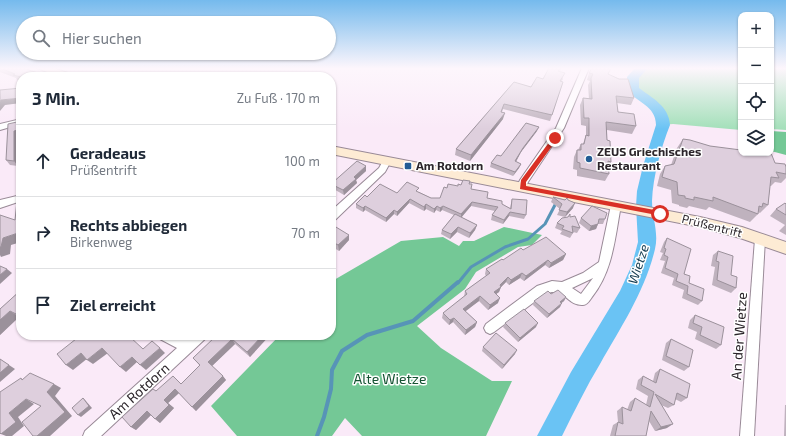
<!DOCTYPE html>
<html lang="de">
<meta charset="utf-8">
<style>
:root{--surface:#fff;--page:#f2f2f3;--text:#1f2937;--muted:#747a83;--line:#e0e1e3}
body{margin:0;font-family:"Exo 2",sans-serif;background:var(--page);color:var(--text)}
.controls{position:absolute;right:12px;top:12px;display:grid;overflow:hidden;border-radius:8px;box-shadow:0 1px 3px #0004}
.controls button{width:36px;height:36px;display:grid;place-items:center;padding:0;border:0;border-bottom:1px solid var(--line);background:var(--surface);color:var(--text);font:20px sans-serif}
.stop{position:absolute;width:12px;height:12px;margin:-9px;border:3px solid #d93025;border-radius:50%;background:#fff}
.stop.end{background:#d93025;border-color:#fff;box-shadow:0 1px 4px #0008}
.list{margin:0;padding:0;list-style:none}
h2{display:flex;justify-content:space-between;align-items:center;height:52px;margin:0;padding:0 16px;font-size:17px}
h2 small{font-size:13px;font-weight:400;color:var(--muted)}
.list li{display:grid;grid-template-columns:26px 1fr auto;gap:12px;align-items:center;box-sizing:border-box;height:72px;padding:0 16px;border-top:1px solid var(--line)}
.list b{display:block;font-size:15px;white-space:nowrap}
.list p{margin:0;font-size:13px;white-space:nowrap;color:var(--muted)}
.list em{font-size:13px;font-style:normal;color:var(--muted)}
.icon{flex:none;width:22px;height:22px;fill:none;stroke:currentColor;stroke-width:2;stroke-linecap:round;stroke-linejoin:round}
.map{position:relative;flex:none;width:786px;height:436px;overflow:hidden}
.search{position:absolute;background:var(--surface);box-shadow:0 1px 3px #0004;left:16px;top:16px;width:320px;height:44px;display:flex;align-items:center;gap:10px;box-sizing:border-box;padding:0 14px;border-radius:22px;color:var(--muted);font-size:15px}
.panel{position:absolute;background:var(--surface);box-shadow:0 1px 3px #0004;left:16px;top:72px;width:320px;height:268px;border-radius:16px}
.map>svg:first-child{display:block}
.green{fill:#a4e0ba}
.forest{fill:#74c896}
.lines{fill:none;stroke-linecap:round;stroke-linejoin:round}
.stream-far1{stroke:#5794b7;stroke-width:3}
.stream{stroke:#5794b7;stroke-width:4}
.river{fill:#6ac3f4;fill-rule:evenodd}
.minor-casing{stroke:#998a97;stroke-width:2}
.secondary-casing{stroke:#998a97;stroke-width:2}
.minor{fill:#fff;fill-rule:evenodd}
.secondary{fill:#fdebd4;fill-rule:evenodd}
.wall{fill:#bfb2be}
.shaded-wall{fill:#9b919b}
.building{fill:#decfdd;stroke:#9b919b}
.route{fill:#d93025}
.poi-dot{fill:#225c94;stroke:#fff;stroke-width:1.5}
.labels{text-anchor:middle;stroke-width:3;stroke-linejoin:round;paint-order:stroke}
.poi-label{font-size:12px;font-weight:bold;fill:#2b252a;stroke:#fff;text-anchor:start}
.street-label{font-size:12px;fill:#2b252a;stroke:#fff}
.water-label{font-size:13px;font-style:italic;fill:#194054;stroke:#fff}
.near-street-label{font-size:14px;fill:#2b252a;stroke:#fff}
.near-park-label{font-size:14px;fill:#155433;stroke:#fff}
</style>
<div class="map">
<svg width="786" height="436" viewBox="0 0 786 436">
<rect width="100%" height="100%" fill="#faeaf8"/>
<g class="green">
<path d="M640,68H741V130L673,124L661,125C663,108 642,98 631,89L632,76Z"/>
<polygon points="771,68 786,68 786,130 771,129"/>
</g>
<g class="forest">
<polygon points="771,131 786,132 786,155 771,151"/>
<polygon points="504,227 542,235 532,245 518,247 476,272 465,289 417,326 441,348 492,381 512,381 486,436 362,436 345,418 332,436 237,436 211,406 280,335 331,335 331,283 334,280 401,241 443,237 459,246 463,241 474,241"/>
</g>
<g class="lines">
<polyline class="stream-far1" points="458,283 471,267 505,247 528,239 545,224 556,203"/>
<polyline class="stream" points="317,436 324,417 331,389 332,370 342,351 367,335 413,321 458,282"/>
<path class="river" d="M635,68H648L639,78V88C652,98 669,106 670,125C661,148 653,176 652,201C652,217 659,233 655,249C645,291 621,327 600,364C586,387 574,412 562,436H537L571,372L620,291L632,265L638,242L636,206L637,191L643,166L656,125C656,105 636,103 627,89V77Z"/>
<defs>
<g id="minor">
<polygon points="582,68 589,68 564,128 528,182 525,189 519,189 517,187 520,180 556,128"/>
<polygon points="21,119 21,124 0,130 0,124"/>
<polygon points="387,158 391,161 385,172 335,220 331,221 331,211 379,168 384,159"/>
<polygon points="21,195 21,201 0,208 0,200"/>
<path d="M616,201L621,205C615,237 613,271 592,297C590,300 587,305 583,305C566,306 566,286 545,294L494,332L490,334L486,332L484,328L486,324L537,286L552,281L562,282L583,273L599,262L611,205ZM593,278L581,294L572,288L591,279Z"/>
<polygon points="760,235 764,236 765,239 754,436 740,436 755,239 756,236"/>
<polygon points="158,335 177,335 187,340 192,335 207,335 205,339 101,436 83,436 85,431 177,348 160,339"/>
</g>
<g id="secondary">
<polygon points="37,68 53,68 74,75 75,77 60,77"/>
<polygon points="331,146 700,217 742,227 786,242 786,254 740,238 700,227 331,154"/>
</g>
</defs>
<use href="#minor" class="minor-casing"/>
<use href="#secondary" class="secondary-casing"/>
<use href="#minor" class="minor"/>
<use href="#secondary" class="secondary"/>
</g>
<g class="wall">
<polygon points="0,68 45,77 21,77 21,81 17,80 16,78 0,72"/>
<polygon points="561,68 560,72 563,79 561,82 563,82 550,121 503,109 502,112 503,119 470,161 455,155 456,149 514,82 531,87 543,79"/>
<polygon points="589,73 608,74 634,98 631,105 617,103 618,112 636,126 632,134 607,130 607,140 611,162 609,167 609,174 605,181 577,176 577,170 573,169 574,157 577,150 578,150 581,144 583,144 586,135 586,126 581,125 580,105 583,98 589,99 588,85 590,81 587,80"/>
<polygon points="537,131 521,152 516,162 521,164 519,168 513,176 490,167 491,163 501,156"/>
<polygon points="18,136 18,166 10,165 6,160"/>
<polygon points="683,139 775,163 786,167 786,178 781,183 775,182 771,186 770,186 768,205 760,213 758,212 758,214 750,222 709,207 706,210 689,206 687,208 679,206 679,205 672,203 671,190 657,186 660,174 665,166 671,165 677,148"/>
<polygon points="366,166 366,171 356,180 357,183 344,195 332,188 331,183"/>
<polygon points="469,184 471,189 487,198 510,208 512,199 526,215 524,219 509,216 503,224 491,220 492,215 495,211 471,206 461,217 477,225 475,230 469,238 457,232 450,239 441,234 442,230 454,215 442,210 440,212 436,210 434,213 426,209 424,211 409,203 397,216 394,214 386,222 365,210 363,212 356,208 356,204 367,197 397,193 419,192 431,198 440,198 447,188 458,186 461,185"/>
<polygon points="553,197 568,200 573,208 565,217 557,215 560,209 551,202"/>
<polygon points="786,204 786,235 779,231 785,225 770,216 776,209"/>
<polygon points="570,217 580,228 577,233 573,232 573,233 570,238 560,234 562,231 555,228 557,223"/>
<polygon points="581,218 605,219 603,224 598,224 596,229 589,231 579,223"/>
<polygon points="331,224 349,240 339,251 331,246"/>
<polygon points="667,238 689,283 702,301 698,305 682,298 684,290 672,285 674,278 661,273 665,261 660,260 663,253 660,252 664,242"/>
<polygon points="523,250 566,254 563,260 549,268 545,265 524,281 520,278 509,285 506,282 501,287 499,292 496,294 498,303 488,310 479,301 465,311 477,322 475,327 465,335 453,322 449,325 442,318 443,313 464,297 465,291 486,276 485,274 486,269"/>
<polygon points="718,251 731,275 736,288 731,293 712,285 715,267 711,266 713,255"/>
<polygon points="21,290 21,318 19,317 0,335 0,309"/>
<polygon points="551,294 566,297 564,301 561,303 560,307 547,318 533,305 534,301"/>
<polygon points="695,315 721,345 716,349 695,339 697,332 688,328 690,320"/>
<polygon points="505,323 536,327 518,342 503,327"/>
<polygon points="217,335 270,335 250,357 235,344 212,366 226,380 196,411 179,393 168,403 174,408 160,423 151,415 136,430 131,427 153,389 156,391 181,384 200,366 193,358"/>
<polygon points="671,339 689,367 684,371 662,360 666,343"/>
<polygon points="483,347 515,354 502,369 482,351"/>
<polygon points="660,369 687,398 681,402 675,399 674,405 668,408 661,405 667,428 655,431 649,421 646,436 610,436 613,425 618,422 617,411 622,407 627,410 630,402 635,398 646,405 648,396 636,389 638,380 643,376 653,381 655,373"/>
<polygon points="785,405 786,405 786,436 784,436"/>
</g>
<g class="shaded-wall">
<polygon points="21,98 21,103 5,105 0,111 0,102 1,100"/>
<polygon points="505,113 503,119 470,161 471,155"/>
<polygon points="539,127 537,131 521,152 514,165 515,161 523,148"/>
<polygon points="21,129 21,135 18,136 18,166 14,161 14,131"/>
<polygon points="333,158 333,162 331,166 331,160"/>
<polygon points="521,164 519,168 513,176 515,172"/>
<polygon points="366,166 366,171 356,180 357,183 344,195 343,190 354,177"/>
<polygon points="410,199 409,203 397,216 397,212"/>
<polygon points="472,202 471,206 461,218 461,214"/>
<polygon points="575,203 573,208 565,217 567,212"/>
<polygon points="426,204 426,209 424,211 424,207"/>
<polygon points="365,206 365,210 363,212 363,208"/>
<polygon points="437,206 436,210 434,213 434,209"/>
<polygon points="443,206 442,210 440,212 440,208"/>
<polygon points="394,210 394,214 386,222 386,218"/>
<polygon points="510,212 509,216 503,224 504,220"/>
<polygon points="598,224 596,229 589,231 591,226"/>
<polygon points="477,225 475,230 469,238 470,233"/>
<polygon points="458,227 457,232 450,239 451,234"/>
<polygon points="21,232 21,242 11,245 10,254 1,257 0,255 0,247 3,238"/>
<polygon points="349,235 349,240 339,251 338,245"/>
<polygon points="566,254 563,260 549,268 551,263"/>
<polygon points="548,260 545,265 524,281 526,276"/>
<polygon points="332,262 333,267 331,269 331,263"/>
<polygon points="7,269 12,273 0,284 0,275"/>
<polygon points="522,273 520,278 509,285 511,280"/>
<polygon points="508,277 506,282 501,287 499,292 492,297 494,292"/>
<polygon points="480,296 479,301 462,314 463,309"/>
<polygon points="566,297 564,301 558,306 560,302"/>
<polygon points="500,298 498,303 488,310 490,305"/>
<polygon points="562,303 560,307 547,318 549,314"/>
<polygon points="10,311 19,317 0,335 0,320"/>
<polygon points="454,318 453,322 449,325 450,320"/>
<polygon points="477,322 475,327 465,335 466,330"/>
<polygon points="538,323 536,327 518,342 520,338"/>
<polygon points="263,335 270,335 250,357 247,352"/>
<polygon points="232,339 235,344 212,366 208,362"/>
<polygon points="102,348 108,353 93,364 87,360"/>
<polygon points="160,348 165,353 146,370 140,365"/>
<polygon points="517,350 515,354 502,369 504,365"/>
<polygon points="81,353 88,358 73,370 66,365"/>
<polygon points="132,357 137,362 126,372 120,367"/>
<polygon points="0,359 15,369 0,382"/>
<polygon points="223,376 226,380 196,411 192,407"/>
<polygon points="54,384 61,388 55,396 72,416 50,436 37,436 47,392"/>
<polygon points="175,389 179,393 168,403 174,408 160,423 155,419 164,400"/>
<polygon points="83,398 85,400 92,408 81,417 78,415"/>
<polygon points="26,399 34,404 18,417 24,426 12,436 6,436 1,434 9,413"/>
<polygon points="147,411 152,414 136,430 131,427"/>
<polygon points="673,424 667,428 655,431 661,427"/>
</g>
<g class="building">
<polygon points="0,68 24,68 43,75 42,77 21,77 13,75 15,74"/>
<polygon points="549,68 560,68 558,71 565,73 560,81 563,82 552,115 504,104 501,112 505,113 471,155 456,149 514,82 531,87 537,77 543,79"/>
<polygon points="592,68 611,68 608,74 619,79 628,79 634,98 616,96 618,112 634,114 636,126 606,122 607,140 610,141 611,162 608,161 609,174 580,168 580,163 577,162 577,150 581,150 581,144 584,144 586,135 589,136 589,118 584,118 583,98 592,99 591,78 593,74 589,73"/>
<polygon points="21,88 21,98 1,100 0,102 0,90"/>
<polygon points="21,121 21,129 14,131 14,161 6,160 8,124"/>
<polygon points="526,123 539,127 523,148 515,161 521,164 515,172 491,163 497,155 501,156"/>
<polygon points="683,139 690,140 710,146 741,150 741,153 771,153 775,163 785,164 786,167 786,174 776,172 779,178 771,177 768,205 763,203 762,207 759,206 758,214 713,197 713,201 694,197 694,200 685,198 685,196 678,195 677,182 662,177 665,166 674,164"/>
<polygon points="357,161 366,166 354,177 356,179 343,190 331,184"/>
<polygon points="463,180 470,181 469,184 472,184 471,189 488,192 487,198 502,201 502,204 511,209 512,199 527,200 526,215 510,212 504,220 492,215 498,207 472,202 461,214 443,206 440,208 437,206 434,209 426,204 424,207 410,199 397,212 394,210 386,218 365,206 363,208 356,204 365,195 367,197 380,184 397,193 407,182 419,188 416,191 431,198 440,198 444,187 447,188 448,184 458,186 458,184 461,185"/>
<polygon points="553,197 565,200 567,198 568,200 575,203 567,212 559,210 562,204"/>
<polygon points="21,199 21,232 3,238 1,247 0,247 0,215 15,220 17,201"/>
<polygon points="785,203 786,204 786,215 776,209"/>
<polygon points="592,206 607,213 605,219 599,219 598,224 591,226 581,218"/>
<polygon points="455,214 477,225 470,233 458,227 451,234 442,230"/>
<polygon points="570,214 570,217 575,216 580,228 572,226 573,233 562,229 564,226 557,223 562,218 568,217"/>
<polygon points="331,224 349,235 338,245 331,241"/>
<polygon points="546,237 566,254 551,263 548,260 526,276 522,273 511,280 508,277 500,285 501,287 494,292 500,298 490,305 480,296 463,309 477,322 466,330 454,318 450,320 443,313 467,294 465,291 490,273 486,269 502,259 503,260 521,248 523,250"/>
<polygon points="667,238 691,249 684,274 690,276 689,283 704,289 702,301 687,294 688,286 676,281 678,274 665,268 668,257 664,255 666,249 664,248"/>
<polygon points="718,251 733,256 731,275 737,277 736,288 717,280 719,262 716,261"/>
<polygon points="0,266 7,269 0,275"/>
<polygon points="21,290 21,312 18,315 10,311 0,320 0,309"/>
<polygon points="558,290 566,297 560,302 562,303 549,314 534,301 548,291 551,294"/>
<polygon points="524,309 538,323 520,338 505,323"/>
<polygon points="695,315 724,327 721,345 700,335 702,327 693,323"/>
<polygon points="496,333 517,350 504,365 483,347"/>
<polygon points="81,335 121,335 125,339 129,336 143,349 152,341 160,348 140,365 132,357 120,367 102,348 87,360 81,353 66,365 57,354"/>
<polygon points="217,335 263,335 247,352 232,339 208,362 223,376 192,407 175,389 164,400 169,405 155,419 147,411 131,427 122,417 153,389 156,391 173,376 181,384 200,365 193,358"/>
<polygon points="671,339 693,350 689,367 666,356"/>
<polygon points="0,359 9,365 0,373"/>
<polygon points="660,369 690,384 687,398 677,393 674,405 655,394 673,424 661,427 651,411 646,436 615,436 618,422 623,424 622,407 631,411 635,398 650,407 654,392 641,385 643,376 656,383"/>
<polygon points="30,373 54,384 47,392 65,412 37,436 33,436 22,422 41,406 26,399 9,413 16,422 1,434 0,433 0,392 21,378 22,380"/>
<polygon points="83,398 89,406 78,415 72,408"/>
</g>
<linearGradient id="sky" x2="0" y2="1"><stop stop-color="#75baed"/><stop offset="0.53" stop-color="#fdf6fc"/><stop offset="1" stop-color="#fdf6fc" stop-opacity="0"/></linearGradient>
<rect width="786" height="129" fill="url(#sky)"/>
<polygon class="route" points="553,137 558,138 526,182 526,186 660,211 662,212 662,216 520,189 521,180"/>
<g class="poi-dot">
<circle cx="589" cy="159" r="4"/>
<rect x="404" y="162" width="8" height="8" rx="2"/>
</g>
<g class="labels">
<g class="poi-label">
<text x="597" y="156">ZEUS Griechisches<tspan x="597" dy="14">Restaurant</tspan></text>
<text x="416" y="170">Am Rotdorn</text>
</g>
<g class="street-label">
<text transform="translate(712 226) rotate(14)" y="4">Prüßentrift</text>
</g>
<g class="water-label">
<text transform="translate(638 264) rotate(-72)" y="5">Wietze</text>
</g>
<g class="near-street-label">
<text transform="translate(739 336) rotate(-86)" y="5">An der Wietze</text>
<text transform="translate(139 391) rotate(-42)" y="5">Am Rotdorn</text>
</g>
<g class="near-park-label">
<text x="390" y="384">Alte Wietze</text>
</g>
</g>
</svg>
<div class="controls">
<button>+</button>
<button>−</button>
<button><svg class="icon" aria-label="locate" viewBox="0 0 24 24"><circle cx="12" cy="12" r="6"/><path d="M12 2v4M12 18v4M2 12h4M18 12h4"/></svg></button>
<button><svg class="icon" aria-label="layers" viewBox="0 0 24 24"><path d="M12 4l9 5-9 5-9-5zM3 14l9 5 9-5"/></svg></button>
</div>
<div class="stop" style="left:660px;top:214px"></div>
<div class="stop end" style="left:555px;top:138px"></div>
<div class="search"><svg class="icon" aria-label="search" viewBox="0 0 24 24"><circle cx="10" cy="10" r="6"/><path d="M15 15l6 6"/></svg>Hier suchen</div>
<section class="panel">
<h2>3 Min.<small>Zu Fuß · 170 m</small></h2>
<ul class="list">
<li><svg class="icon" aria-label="ahead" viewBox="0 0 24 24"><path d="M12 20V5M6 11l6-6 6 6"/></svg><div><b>Geradeaus</b><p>Prüßentrift</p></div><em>100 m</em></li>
<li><svg class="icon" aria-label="right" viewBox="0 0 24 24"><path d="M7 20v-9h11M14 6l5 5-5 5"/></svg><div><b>Rechts abbiegen</b><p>Birkenweg</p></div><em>70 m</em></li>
<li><svg class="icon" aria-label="arrive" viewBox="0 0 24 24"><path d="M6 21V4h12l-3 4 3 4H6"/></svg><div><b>Ziel erreicht</b></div></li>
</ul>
</section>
</div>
